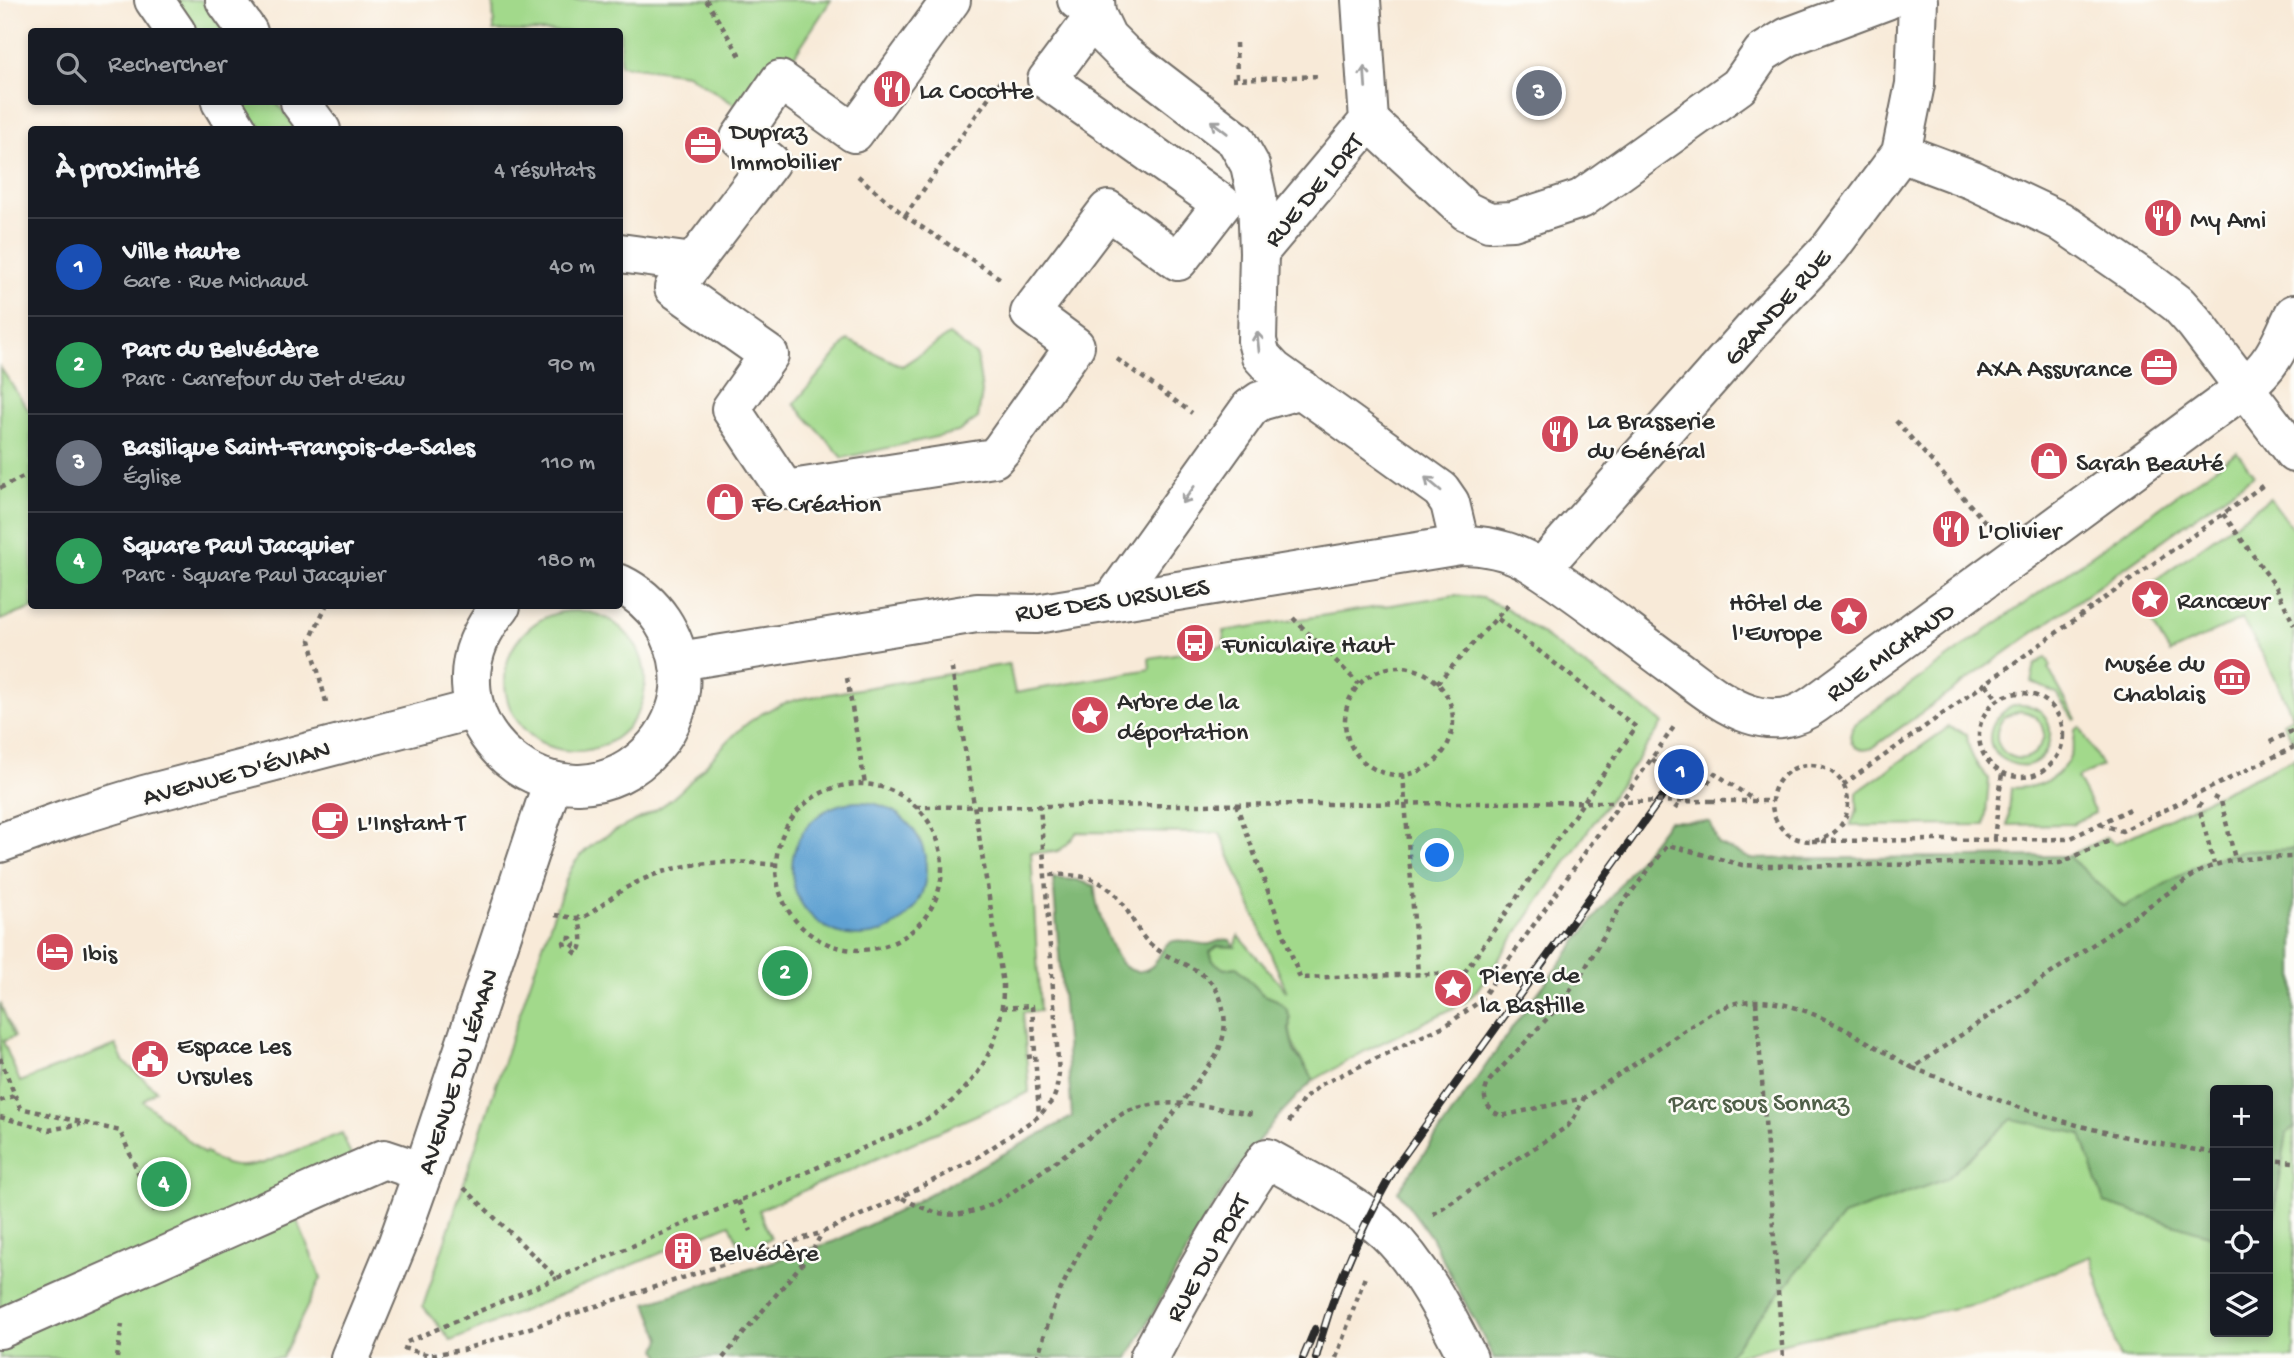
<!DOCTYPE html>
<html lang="fr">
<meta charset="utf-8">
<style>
:root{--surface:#171b24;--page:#20242c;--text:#f1f3f6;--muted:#9ea1a6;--line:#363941;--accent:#db2777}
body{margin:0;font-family:"Gochi Hand",sans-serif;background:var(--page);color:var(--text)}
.controls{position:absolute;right:21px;bottom:21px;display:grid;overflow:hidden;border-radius:7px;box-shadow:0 4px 10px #0003}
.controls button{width:63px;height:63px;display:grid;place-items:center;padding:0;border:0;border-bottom:2px solid var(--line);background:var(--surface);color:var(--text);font:35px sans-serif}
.you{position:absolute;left:1438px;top:856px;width:24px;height:24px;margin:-18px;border:5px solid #fff;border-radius:50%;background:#1a73e8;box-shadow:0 0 0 10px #1a73e833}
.badge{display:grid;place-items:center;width:46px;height:46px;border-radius:50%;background:var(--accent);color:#fff;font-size:23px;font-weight:700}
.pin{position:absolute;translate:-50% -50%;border:4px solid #fff;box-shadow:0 2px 7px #0006}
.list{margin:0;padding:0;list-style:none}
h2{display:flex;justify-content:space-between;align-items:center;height:91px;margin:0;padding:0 28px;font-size:30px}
h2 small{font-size:23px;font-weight:400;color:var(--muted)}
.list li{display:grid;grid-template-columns:46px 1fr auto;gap:21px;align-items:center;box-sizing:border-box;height:98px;padding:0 28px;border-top:2px solid var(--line)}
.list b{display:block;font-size:26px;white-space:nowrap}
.list p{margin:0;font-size:23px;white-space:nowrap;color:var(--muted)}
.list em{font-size:23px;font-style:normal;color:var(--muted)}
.icon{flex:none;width:38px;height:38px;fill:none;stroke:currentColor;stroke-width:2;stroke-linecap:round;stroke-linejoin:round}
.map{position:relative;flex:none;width:2294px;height:1358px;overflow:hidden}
.search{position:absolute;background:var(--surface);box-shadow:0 4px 10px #0003;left:28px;top:28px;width:595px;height:77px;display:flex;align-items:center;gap:18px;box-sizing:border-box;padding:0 24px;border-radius:7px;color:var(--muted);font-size:26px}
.panel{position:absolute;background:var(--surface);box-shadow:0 4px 10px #0003;left:28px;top:126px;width:595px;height:483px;border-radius:7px}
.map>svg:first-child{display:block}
.green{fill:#a2d98b;stroke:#66825b;stroke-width:2;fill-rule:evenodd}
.forest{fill:#81b977;stroke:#567251;stroke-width:2}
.water{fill:#5ea1d2;stroke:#44667e;stroke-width:2}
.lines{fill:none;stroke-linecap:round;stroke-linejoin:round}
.minor-casing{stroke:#736e68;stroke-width:42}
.path{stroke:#736e68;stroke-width:4.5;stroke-dasharray:5 5;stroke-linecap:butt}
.minor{stroke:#fff;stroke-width:38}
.rail-casing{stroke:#2b2b2b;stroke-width:8}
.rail{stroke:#fdfcf7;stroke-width:5;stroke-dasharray:16;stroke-linecap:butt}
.path-bridge{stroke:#736e68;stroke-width:4.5;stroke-dasharray:5 5;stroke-linecap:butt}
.oneway{stroke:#a0a0a0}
.labels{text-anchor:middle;stroke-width:5;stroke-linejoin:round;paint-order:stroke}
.poi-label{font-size:26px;fill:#2b2b2b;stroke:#fdfcf7;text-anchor:start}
.street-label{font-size:26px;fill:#2b2b2b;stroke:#fdfcf7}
.park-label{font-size:26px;fill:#4f5f48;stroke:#fdfcf7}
</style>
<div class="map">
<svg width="2294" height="1358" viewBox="0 0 2294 1358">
<rect width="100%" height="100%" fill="#fdfcf7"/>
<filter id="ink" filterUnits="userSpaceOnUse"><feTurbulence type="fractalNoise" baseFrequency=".0143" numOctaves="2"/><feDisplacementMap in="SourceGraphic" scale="14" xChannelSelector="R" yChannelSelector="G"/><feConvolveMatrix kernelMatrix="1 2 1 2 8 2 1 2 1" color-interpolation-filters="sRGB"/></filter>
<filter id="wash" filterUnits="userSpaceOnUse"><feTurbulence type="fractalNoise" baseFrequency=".00686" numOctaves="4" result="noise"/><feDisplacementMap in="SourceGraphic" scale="28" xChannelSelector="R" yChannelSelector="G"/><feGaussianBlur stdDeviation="1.57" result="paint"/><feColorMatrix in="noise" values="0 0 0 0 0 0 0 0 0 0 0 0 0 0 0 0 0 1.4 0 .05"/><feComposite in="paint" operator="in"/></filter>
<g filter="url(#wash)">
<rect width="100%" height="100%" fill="#f8ead8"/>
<g class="green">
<polygon points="170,0 201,0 224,31 192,31"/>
<polygon points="493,0 831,0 754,117 687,74 620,65 620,32 494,31"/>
<polygon points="237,102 276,102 297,129 255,129"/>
<polygon points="949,335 977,356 982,392 978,418 958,432 843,458 794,404 848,340 902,366"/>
<polygon points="0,367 31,414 32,606 39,606 0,620"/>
<path d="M2237,452L2254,475L1872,748C1854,755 1844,738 1855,724Z"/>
<polygon points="2270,498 2294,530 2294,743 2283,722 2293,716 2267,662 2242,619 2170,653 2139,601 2138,596 2144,588"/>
<path d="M1455,595L1482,598L1506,608L1663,723L1477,990L1466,1002L1369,1049L1314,1080C1301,1060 1287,1043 1290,1018L1277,1000L1262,994L1237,967L1224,969L1213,961L1210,952L1218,946L1235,947L1239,936L1287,992L1220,833L1077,832C1061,855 1056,853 1031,852L1040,1011L1023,1012L1029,1092L759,1210L771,1238L742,1251L730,1224L451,1341L423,1306C460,1198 494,1088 531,980C540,953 549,927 559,900C564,888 567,872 576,861C601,829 647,822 676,795C719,757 738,713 799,699L1009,664L1015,693L1150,669L1149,658L1225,646L1223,631Z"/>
<circle cx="575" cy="681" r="70"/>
<polygon points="2046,657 2051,666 2048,668 2076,719 2074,720 2056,693 2031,682 2035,665"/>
<path d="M2015,705C2073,700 2052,790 2003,759C1978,744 1993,713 2015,705ZM2020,711C2035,712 2042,721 2044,735C2034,780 1977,752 2004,717Z"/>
<path d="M1949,727L1967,734C1968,753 1976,765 1989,779L1985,825L1850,826L1857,810V792Z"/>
<path d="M2080,727L2102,766L2077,778L2095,813L2072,824L2008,825L2011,788C2050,789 2074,769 2075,730Z"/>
<path d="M2294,758V1358H2119L2091,1256L1980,1303L1792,1341L1727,1358H1494L1431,1237L1398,1191L1525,1010L1668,821L1710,822L1718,844L1751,859L2068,856L2106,838L2114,843L2119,842ZM2215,1090H2268V1332H2215Z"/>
<path d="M0,1003L14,1037L3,1041L20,1082L116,1045L123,1061L156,1090L143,1101L204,1154L206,1152C222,1167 239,1169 260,1163L261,1164L342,1133L357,1171L289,1201L321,1278L282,1358H0Z"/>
</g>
<g class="forest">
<polygon points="1668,821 1710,822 1718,844 1751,859 2068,856 2124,907 2206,861 2244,851 2294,849 2294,1128 2287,1133 2272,1228 2268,1229 2268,1090 2215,1090 2215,1237 2104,1203 2081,1134 2012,1119 1946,1179 1843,1216 1726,1358 1494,1358 1431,1237 1398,1191 1525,1010"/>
<path d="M1053,878L1076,880L1095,886C1094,904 1110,950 1122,964C1127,969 1134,972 1141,971C1159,968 1158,952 1167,944C1179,935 1197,946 1210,944C1218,942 1221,938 1230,940L1235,947L1218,946L1210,952L1213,961L1224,969L1237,967L1262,994L1277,1000L1286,1008L1290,1018L1289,1030L1294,1051L1314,1080C1231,1155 1183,1262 1128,1358H661L657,1349L661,1339L647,1303L835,1241L898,1211L1072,1117Z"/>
</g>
<circle class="water" cx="859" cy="869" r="67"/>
</g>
<g filter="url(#ink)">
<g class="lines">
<defs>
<g id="minor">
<polyline points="154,0 176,32"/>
<polyline points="225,0 248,32"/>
<polyline points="951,0 854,133 780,80 740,138 770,162 674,288 769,355 731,409 785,490 994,458 1002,449 1075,346 1030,313 1108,210 1178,261 1222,204 1047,80 1096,14 1077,0"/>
<polyline points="1095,0 1096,14 1107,37 1124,54 1236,140 1250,165 1257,196 1259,252 1257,341 1261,356 1274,370 1441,490 1450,503 1460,545"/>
<polyline points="221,102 238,130"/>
<polyline points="300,102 321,130"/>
<polyline points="1369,121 1466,211 1489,222 1513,221 1581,199 1739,86 1762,53 1788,37 1887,0"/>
<polyline points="1901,153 1973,180 2060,221 2153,285 2178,304 2195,323 2294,453"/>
<polyline points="1259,252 1369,121 1361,0"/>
<polyline points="620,253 693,263"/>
<polyline points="1541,569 1757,325 1830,248 1901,153 1915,84 1918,0"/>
<polyline points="1112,601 1250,408 1260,401 1302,389"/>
<path d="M501,606C404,719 565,850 655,746C672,727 683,698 680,672C676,634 655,601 620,584"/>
<path d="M679,661L977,613L1036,614L1460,545C1484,545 1506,549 1528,561C1578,592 1624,630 1672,665C1694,681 1723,706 1749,714C1772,722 1795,719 1815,704L2244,388C2273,364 2279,347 2294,314"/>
<polyline points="0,843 69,818 144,795 475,709"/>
<polyline points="0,1329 384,1159 423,1172"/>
<polyline points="350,1358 397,1245 423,1172 553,781"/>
<path d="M1149,1358C1185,1290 1223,1222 1267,1158C1305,1180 1354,1202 1386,1232C1421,1265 1446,1315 1468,1358"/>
</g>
</defs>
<use href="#minor" class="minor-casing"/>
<g class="path">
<polyline points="706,0 742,59"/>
<polyline points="1236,43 1237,78"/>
<polyline points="1232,79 1321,76"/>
<polyline points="858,176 905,216 1001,279"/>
<polyline points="905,216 1001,80"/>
<polyline points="1117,359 1192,413"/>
<polyline points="1896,421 1986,523"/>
<polyline points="0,488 32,473"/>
<polyline points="2223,514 2276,587 2294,625"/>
<polyline points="1293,618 1359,684"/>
<circle cx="1399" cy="721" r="54"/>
<polyline points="847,678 865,784"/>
<polyline points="1437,683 1510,603"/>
<polyline points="1986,684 1998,700"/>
<circle cx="2021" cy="735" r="42"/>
<polyline points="326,702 310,640 326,606"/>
<polyline points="2270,742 2294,730"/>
<polyline points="1652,759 1660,765 1666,756 1676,763"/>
<circle cx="1810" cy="803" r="38"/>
<polyline points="1403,774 1418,974"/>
<polyline points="1691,774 1707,784 1715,773 1755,801"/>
<circle cx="859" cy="867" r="83"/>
<polyline points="1843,785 2265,484"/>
<polyline points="2213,797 2221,801 2235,859"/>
<polyline points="1711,801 1772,801"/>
<polyline points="2201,803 2199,807 2214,864"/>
<polyline points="1236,804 1300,978 1464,973 1636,727 1497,618"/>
<polyline points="916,807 1607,802"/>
<polyline points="1675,809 1698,778"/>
<polyline points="2100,824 2122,831 2294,747"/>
<polyline points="1994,839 2002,773"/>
<polyline points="1812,841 2069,839 2130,809"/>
<path d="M555,915L574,918L584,917C598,909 610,898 624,889C673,861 721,859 776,865"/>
<path d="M565,946L564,942L566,938H571L575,944L571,949L577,954C586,944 581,931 579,919"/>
<polyline points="1756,1002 1783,1358"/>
<polyline points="1002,1008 1032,1006 1039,1115"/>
<polyline points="1027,1057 1035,1056"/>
<polyline points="0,1058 20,1108 120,1131 155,1211"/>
<path d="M1913,1068C1862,1041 1793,988 1732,1004C1726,1006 1719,1010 1712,1012L1584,1098L1501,1116C1485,1108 1480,1096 1490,1080L1556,1009L1579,979L1622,904L1668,845L1742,865L1761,866L2060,863L2109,841"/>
<polyline points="0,1101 16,1095"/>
<polyline points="0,1117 49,1130 81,1124"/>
<polyline points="1289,1122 1303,1100 1320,1085 1448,1024 1479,1002 1676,724"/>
<path d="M2215,1153C2178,1147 2141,1141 2105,1132C2039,1117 1976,1092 1913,1068L2197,873C2228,856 2259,858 2294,857"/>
<polyline points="2268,1160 2294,1162"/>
<path d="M464,1188L557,1278L908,1129C968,1101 1004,1052 1003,984L951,663"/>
<path d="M902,1198C944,1220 961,1220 1004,1198L1122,1114C1164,1094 1208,1107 1252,1114"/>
<polyline points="738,1201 751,1231"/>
<polyline points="1433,1214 1568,1126 1575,1116 1584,1098"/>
<polyline points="407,1342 557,1278"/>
<polyline points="403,1348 429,1355 462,1350 823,1232 901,1197 975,1159 1039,1116 1053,1100 1056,1092 1059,1074 1040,805"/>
<polyline points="117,1358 122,1324"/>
<polyline points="723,1358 811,1253 822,1233"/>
<path d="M1037,1358C1045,1335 1051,1310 1062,1287C1101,1203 1162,1131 1216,1056C1223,1041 1226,1030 1224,1014C1217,964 1178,969 1149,943C1140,935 1134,922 1128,912C1107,876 1084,874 1045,875"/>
<polyline points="1336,1358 1366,1274"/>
</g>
<use href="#minor" class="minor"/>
<defs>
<g id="rail">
<polyline points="1303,1358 1315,1329"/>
<path d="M1316,1358C1332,1291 1361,1228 1395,1168L1662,797"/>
</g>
</defs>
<use href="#rail" class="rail-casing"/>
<use href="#rail" class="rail"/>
<polyline class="path-bridge" points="1607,802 1711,801"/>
</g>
<defs><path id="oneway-shaft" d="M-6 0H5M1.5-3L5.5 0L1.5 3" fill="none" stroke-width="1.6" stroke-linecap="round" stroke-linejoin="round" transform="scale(1.75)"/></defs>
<g class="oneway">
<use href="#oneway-shaft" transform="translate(1365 77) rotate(-94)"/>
<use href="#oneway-shaft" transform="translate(1219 127) rotate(-142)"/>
<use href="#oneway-shaft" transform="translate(1258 342) rotate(-96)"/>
<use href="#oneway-shaft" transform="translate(1433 484) rotate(-140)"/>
<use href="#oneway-shaft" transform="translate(1188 495) rotate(126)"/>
</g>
</g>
<defs>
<symbol id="restaurant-disc" viewBox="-11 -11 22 22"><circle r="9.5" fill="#d1495b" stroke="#fdfcf7"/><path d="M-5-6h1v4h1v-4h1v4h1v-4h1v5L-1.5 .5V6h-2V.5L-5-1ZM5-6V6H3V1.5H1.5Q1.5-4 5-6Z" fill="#fff"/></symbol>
<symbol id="office-disc" viewBox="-11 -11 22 22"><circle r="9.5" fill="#d1495b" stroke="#fdfcf7"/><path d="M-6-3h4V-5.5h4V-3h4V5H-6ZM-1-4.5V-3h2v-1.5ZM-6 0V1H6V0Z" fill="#fff"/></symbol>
<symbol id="shop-disc" viewBox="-11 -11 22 22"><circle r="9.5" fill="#d1495b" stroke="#fdfcf7"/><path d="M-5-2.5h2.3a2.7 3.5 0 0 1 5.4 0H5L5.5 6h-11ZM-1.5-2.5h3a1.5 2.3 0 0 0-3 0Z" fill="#fff"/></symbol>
<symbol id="sight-disc" viewBox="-11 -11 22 22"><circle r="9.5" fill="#d1495b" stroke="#fdfcf7"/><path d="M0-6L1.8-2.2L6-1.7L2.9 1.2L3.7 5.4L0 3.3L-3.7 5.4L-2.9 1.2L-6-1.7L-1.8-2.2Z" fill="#fff"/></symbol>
<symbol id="bus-disc" viewBox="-11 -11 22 22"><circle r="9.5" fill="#d1495b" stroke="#fdfcf7"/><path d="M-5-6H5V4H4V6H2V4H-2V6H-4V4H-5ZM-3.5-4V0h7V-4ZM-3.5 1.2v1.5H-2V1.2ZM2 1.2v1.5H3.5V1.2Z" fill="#fff"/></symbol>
<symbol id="museum-disc" viewBox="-11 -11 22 22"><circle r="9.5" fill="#d1495b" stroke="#fdfcf7"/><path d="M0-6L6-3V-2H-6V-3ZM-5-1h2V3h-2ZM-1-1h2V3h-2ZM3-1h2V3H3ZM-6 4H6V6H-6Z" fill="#fff"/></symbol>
<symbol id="cafe-disc" viewBox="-11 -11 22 22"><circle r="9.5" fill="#d1495b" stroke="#fdfcf7"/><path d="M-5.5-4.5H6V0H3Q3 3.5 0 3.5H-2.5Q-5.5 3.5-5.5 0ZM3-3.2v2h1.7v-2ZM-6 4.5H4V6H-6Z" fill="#fff"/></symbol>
<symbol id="hotel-disc" viewBox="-11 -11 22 22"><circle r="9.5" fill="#d1495b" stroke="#fdfcf7"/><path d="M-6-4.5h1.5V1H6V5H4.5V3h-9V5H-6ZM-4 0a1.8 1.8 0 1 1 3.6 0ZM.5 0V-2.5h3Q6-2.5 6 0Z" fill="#fff"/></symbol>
<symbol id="civic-disc" viewBox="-11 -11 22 22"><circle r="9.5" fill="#d1495b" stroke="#fdfcf7"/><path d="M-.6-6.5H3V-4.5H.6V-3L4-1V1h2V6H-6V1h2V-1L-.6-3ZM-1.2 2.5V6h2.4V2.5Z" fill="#fff"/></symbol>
<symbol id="building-disc" viewBox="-11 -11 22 22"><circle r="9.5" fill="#d1495b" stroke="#fdfcf7"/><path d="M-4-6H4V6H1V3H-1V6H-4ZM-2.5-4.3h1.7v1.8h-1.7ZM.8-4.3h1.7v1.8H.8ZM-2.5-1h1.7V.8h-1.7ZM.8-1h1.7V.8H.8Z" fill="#fff"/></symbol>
</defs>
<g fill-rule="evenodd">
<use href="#restaurant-disc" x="870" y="67" width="44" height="44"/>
<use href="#office-disc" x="681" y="123" width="44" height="44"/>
<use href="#restaurant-disc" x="2141" y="196" width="44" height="44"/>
<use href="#office-disc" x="2137" y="345" width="44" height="44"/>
<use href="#restaurant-disc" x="1538" y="412" width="44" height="44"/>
<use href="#shop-disc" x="2027" y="439" width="44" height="44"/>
<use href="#shop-disc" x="703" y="480" width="44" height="44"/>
<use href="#restaurant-disc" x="1929" y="507" width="44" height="44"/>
<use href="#sight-disc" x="2128" y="577" width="44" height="44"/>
<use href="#sight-disc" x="1827" y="594" width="44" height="44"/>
<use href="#bus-disc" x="1173" y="621" width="44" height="44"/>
<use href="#museum-disc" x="2210" y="655" width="44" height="44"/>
<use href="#sight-disc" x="1068" y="693" width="44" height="44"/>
<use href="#cafe-disc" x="308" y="799" width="44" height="44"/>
<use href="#hotel-disc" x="33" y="930" width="44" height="44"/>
<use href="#sight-disc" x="1431" y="966" width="44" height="44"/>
<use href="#civic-disc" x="128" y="1037" width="44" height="44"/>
<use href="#building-disc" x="661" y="1229" width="44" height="44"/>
</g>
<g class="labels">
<g class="poi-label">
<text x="919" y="98">La Cocotte</text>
<text x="730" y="139">Dupraz<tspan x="730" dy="30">Immobilier</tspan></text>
<text x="2190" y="227">My Ami</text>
<text x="2132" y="376" text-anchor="end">AXA Assurance</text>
<text x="1587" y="428">La Brasserie<tspan x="1587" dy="30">du Général</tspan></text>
<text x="2076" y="470">Sarah Beauté</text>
<text x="752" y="511">FG Création</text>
<text x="1978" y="538">L'Olivier</text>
<text x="2177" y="608">Rancœur</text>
<text x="1822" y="610" text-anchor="end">Hôtel de<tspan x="1822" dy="30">l'Europe</tspan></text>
<text x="1222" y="652">Funiculaire Haut</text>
<text x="2205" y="671" text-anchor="end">Musée du<tspan x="2205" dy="30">Chablais</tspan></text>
<text x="1117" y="709">Arbre de la<tspan x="1117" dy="30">déportation</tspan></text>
<text x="357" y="830">L'Instant T</text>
<text x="82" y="961">Ibis</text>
<text x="1480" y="982">Pierre de<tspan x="1480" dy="30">la Bastille</tspan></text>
<text x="177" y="1053">Espace Les<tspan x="177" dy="30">Ursules</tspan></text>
<text x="710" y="1260">Belvédère</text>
</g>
<g class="street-label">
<text transform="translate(1312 189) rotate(-50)" y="9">RUE DE LORT</text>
<text transform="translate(1776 306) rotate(-48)" y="9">GRANDE RUE</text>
<text transform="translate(1112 598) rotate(-8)" y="9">RUE DES URSULES</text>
<text transform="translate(1889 650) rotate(-36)" y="9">RUE MICHAUD</text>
<text transform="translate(236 771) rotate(-15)" y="9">AVENUE D'ÉVIAN</text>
<text transform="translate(456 1071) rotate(-72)" y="9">AVENUE DU LÉMAN</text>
<text transform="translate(1206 1257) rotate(-60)" y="9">RUE DU PORT</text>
</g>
<g class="park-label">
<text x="1759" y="1110">Parc sous Sonnaz</text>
</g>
</g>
</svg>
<div class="controls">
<button>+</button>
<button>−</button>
<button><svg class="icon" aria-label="locate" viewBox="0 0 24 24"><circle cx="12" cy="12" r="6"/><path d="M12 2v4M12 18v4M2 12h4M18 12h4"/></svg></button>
<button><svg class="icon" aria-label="layers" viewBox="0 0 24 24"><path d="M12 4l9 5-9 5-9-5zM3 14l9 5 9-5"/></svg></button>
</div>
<div class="you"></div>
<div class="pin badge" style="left:1681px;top:772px;background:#1a4fb4">1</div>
<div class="pin badge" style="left:785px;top:973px;background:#2e9e5b">2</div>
<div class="pin badge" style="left:1539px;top:93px;background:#6b7280">3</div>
<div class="pin badge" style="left:164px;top:1184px;background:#2e9e5b">4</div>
<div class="search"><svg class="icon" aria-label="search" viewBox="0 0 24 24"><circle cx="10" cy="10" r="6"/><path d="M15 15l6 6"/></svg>Rechercher</div>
<section class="panel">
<h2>À proximité<small>4 résultats</small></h2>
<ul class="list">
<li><span class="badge" style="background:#1a4fb4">1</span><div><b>Ville Haute</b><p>Gare · Rue Michaud</p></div><em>40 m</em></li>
<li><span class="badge" style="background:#2e9e5b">2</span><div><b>Parc du Belvédère</b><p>Parc · Carrefour du Jet d'Eau</p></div><em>90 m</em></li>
<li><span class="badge" style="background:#6b7280">3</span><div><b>Basilique Saint-François-de-Sales</b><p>Église</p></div><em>110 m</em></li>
<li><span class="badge" style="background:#2e9e5b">4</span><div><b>Square Paul Jacquier</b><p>Parc · Square Paul Jacquier</p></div><em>180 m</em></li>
</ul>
</section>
</div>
